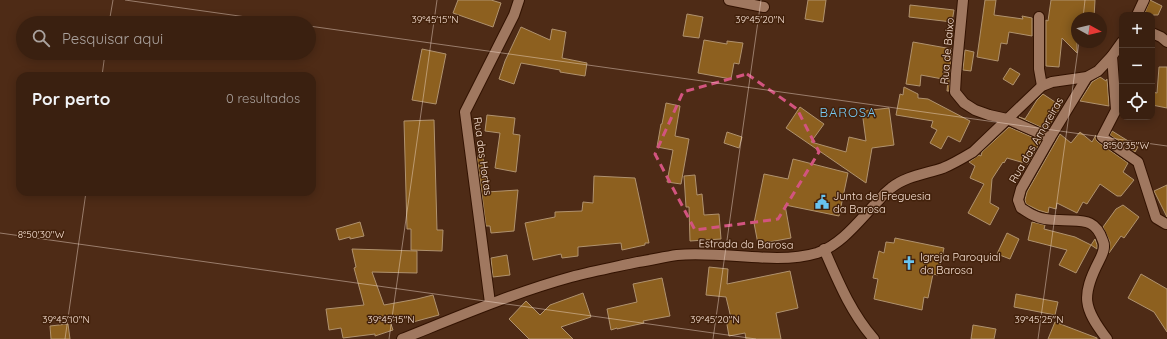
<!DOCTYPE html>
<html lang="pt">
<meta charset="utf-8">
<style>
:root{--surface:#3a2010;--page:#412819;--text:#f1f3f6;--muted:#aba39f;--line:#543e30}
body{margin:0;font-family:Quicksand,sans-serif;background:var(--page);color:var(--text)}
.controls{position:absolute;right:12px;top:12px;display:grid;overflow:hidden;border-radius:8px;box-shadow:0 2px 10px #0003}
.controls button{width:36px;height:36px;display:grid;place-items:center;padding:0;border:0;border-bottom:1px solid var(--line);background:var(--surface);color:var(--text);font:20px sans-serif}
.compass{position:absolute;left:1071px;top:12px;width:36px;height:36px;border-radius:50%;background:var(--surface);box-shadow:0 2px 10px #0003;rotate:98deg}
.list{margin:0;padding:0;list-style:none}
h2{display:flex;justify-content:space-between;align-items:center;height:52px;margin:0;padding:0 16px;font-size:17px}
h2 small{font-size:13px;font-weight:400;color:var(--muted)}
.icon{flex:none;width:22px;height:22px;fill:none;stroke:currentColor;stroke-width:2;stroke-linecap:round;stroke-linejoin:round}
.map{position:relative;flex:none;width:1167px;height:339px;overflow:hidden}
.search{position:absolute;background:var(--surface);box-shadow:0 2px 10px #0003;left:16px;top:16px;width:300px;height:44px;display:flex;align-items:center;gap:10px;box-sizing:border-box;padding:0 14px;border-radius:22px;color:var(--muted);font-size:15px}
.panel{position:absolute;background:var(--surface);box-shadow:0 2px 10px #0003;left:16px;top:72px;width:300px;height:124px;border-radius:12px}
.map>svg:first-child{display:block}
.building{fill:#8d601f;stroke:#b0926e}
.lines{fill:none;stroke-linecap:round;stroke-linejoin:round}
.street-casing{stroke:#321200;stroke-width:12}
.secondary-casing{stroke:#321200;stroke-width:12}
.street{stroke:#a07860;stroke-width:10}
.secondary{stroke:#a07860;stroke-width:10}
.marked{fill:none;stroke:#d2547f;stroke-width:3;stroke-dasharray:8 5;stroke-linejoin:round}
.ticks{fill:none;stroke:#f7e0d3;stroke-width:1;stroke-opacity:0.45}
.labels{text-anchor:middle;stroke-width:3;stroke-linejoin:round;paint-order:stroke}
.street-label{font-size:11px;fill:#f7e0d3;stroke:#42210b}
.poi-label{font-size:11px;fill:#f7e0d3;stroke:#42210b;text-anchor:start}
.quarter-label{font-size:13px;letter-spacing:1px;fill:#77caf4;stroke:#42210b}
.ticks-label{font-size:10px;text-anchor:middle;fill:#f7e0d3;stroke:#42210b;stroke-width:3;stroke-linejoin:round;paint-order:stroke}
</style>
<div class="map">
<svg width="1167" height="339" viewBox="0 0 1167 339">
<rect width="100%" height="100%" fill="#4e2b16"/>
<g class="building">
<polygon points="458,0 491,0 501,3 493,27 453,13"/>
<polygon points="808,0 826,0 823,22 805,19"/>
<polygon points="985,0 996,0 994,15 1023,19 1022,16 1032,18 1032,36 1009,32 1007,44 1001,43 998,61 977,57"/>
<polygon points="1051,0 1095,0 1094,18 1077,18 1077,53 1062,38 1059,67 1046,66 1046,20 1048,21"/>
<polygon points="1150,0 1162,6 1158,15 1144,15"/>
<polygon points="910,5 954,10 952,22 909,17"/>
<polygon points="687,14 703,17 699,38 683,36"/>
<polygon points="521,27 550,40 552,29 566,32 562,58 587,63 585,76 560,72 560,70 521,63 514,84 499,79 505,61"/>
<polygon points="704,40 727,44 727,41 743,43 739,64 734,63 731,79 698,73"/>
<polygon points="913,42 952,49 949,91 947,91 948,80 921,75 920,86 906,84"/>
<polygon points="422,49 446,54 436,104 412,100"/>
<polygon points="965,50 974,52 971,71 963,70"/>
<polygon points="1159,67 1167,67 1167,108 1152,105 1152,92 1157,93"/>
<polygon points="1010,68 1020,74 1013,85 1003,79"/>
<polygon points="1100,77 1106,81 1107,79 1109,106 1080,101 1092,82"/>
<polygon points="904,87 918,94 918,98 928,99 970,121 960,142 948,136 941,149 930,143 937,130 931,127 933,121 896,115 900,94 903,95"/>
<polygon points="1043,94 1061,106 1049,126 1050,126 1047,130 1019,117 1025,119 1037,100"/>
<polygon points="666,103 680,106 675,136 689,139 681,184 667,182 673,150 657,147 661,124 662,124"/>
<polygon points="800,107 824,124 811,142 846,152 849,137 866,141 862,111 889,108 894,145 872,148 866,183 786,128"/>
<polygon points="487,115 515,118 513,134 520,135 516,172 495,168 500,133 485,131"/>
<polygon points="434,120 437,230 443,230 442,251 411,250 411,229 407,229 404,121"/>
<polygon points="1009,127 1041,141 1028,164 1007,158 1004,163 1003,162 992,179 990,203 999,208 990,225 968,213 984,184 970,178 975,166 969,162 979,155 981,156 982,152"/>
<polygon points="1112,131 1138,147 1135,152 1110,135"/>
<polygon points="727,132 742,137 739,148 724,143"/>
<polygon points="1080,132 1092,142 1096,135 1096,140 1098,142 1128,163 1123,172 1134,180 1121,196 1117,196 1100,184 1087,204 1083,202 1077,213 1057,203 1056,209 1049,207 1048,213 1038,210 1026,204 1025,200 1027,192 1060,134 1071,143"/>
<polygon points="477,156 483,157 487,192 518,190 514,231 491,233 490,226 486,226"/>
<polygon points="793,159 848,173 839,216 785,205 791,238 758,244 754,223 764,174 788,179"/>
<polygon points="695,175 697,195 702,194 704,215 719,214 721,239 690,241 689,207 686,207 684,176"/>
<polygon points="594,176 635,178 649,243 645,243 645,245 622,250 621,243 578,247 578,256 562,258 561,254 533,260 525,223 555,217 555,212 582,211 583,202 593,203"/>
<polygon points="1167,185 1167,217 1154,191"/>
<polygon points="1123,205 1139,217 1124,238 1121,236 1109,253 1110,242 1103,227 1116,209"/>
<polygon points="360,222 364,236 350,239 350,237 339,240 336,229"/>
<polygon points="1032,222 1045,225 1044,229 1075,237 1091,245 1095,239 1097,245 1097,249 1091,245 1076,273 1059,265 1067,250 1028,240"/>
<polygon points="1007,233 1019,239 1010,259 997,254"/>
<polygon points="895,238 944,248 938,275 933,274 928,298 924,297 922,310 874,299 878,279 873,278 879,251 884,253 886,242 894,243"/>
<polygon points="352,249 417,251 417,273 372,272 384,305 417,299 433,295 439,315 413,322 412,317 390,321 393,330 375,336 375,334 343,338 341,328 329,330 326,309 364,305 354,268 356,267"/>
<polygon points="507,255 510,275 493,277 491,258"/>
<polygon points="709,267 728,269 727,284 790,271 798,308 776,313 781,339 746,339 745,333 729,336 726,319 731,318 726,297 706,295"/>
<polygon points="1141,274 1167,289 1167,332 1154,312 1128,298"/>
<polygon points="662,278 670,316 643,321 644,323 617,329 617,328 611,330 607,309 637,302 633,284"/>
<polygon points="583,293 591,317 561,327 573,339 529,339 509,319 526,301 540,315 550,305"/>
<polygon points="1016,294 1058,302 1055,315 1014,307"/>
<polygon points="1055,322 1097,338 1097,339 1048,339"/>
<polygon points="68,324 70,339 51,339 50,326"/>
<polygon points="973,325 996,329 994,339 971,339"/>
</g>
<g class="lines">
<defs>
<g id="street">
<polyline points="729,0 764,7"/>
<polyline points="963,0 956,74 955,92 964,103 975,110 989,115 1007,119 1050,138"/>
<polyline points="1039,17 1039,69 1042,86"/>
<polyline points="1152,33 1161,37 1167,42"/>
<polyline points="1112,56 1116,110 1102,137 1138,162 1156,218 1166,224"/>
<path d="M1087,77L1050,138L1021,189L1018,200L1021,208C1026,211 1030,214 1035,216C1041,219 1052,220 1059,220C1080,222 1095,216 1103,241C1106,248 1102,255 1099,261C1081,296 1083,308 1107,339"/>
<path d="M824,249C838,281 851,313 874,339"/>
<polyline points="490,303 465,112 514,15 519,0"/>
</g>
<g id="secondary">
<polyline points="1137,15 1144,0"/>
<path d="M402,339C457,317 513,293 571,277C593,271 615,267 638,262C651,260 664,257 677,255C710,252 744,258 777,258C790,258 804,257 817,253C843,244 861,218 880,199C883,195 887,191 891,188C906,176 925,174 943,168C953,164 963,158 973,152L1042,86L1052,82L1087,77L1098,71L1112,56L1122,42"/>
</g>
</defs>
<use href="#street" class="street-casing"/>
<use href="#secondary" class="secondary-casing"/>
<use href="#street" class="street"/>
<use href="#secondary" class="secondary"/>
</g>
<path class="marked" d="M747,74L797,109L819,152L778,219L695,230L655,154L683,92Z"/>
<path class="ticks" d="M125,0L289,23M1083,18L1085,0M109,23L113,0M309,26L1167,146M102,76L105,53M0,233L756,339M65,339L86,192M389,339L437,0M713,339L761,0M1038,339L1079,42"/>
<defs>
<symbol id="civic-bare" viewBox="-9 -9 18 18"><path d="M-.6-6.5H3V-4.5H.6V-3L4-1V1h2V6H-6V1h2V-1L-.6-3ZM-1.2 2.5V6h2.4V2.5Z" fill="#68c4f0" stroke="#42210b" stroke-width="2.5" paint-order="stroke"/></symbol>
<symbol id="church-bare" viewBox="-9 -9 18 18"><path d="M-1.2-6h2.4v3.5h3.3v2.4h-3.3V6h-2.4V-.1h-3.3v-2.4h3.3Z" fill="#68c4f0" stroke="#42210b" stroke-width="2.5" paint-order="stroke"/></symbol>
</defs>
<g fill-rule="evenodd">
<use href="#civic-bare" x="812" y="192" width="20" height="20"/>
<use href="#church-bare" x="899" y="253" width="20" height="20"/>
</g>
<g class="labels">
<g class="street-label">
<text transform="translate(947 51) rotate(-85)" y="4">Rua de Baixo</text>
<text transform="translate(1036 140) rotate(-60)" y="4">Rua das Amoreiras</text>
<text transform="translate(483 156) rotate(82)" y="4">Rua das Hortas</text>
<text transform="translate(746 244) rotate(1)" y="4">Estrada da Barosa</text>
</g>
<g class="poi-label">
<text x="833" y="200">Junta de Freguesia<tspan x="833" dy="13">da Barosa</tspan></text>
<text x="920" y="261">Igreja Paroquial<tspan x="920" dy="13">da Barosa</tspan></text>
</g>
<g class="quarter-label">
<text x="848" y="117">BAROSA</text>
</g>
</g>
<g class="ticks-label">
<text x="435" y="23">39°45'15"N</text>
<text x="760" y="23">39°45'20"N</text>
<text x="1126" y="149">8°50'35"W</text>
<text x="41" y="238">8°50'30"W</text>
<text x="66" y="323">39°45'10"N</text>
<text x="391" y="323">39°45'15"N</text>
<text x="715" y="323">39°45'20"N</text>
<text x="1039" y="323">39°45'25"N</text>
</g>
</svg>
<div class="controls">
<button>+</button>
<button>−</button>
<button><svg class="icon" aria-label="locate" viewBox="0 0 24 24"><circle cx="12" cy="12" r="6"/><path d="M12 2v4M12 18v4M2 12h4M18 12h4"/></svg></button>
</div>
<svg class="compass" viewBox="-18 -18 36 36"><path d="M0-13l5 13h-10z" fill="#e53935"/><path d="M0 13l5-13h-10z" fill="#aba39f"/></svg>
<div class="search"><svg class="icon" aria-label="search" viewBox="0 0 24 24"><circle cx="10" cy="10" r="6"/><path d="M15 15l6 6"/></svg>Pesquisar aqui</div>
<section class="panel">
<h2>Por perto<small>0 resultados</small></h2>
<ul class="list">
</ul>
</section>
</div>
